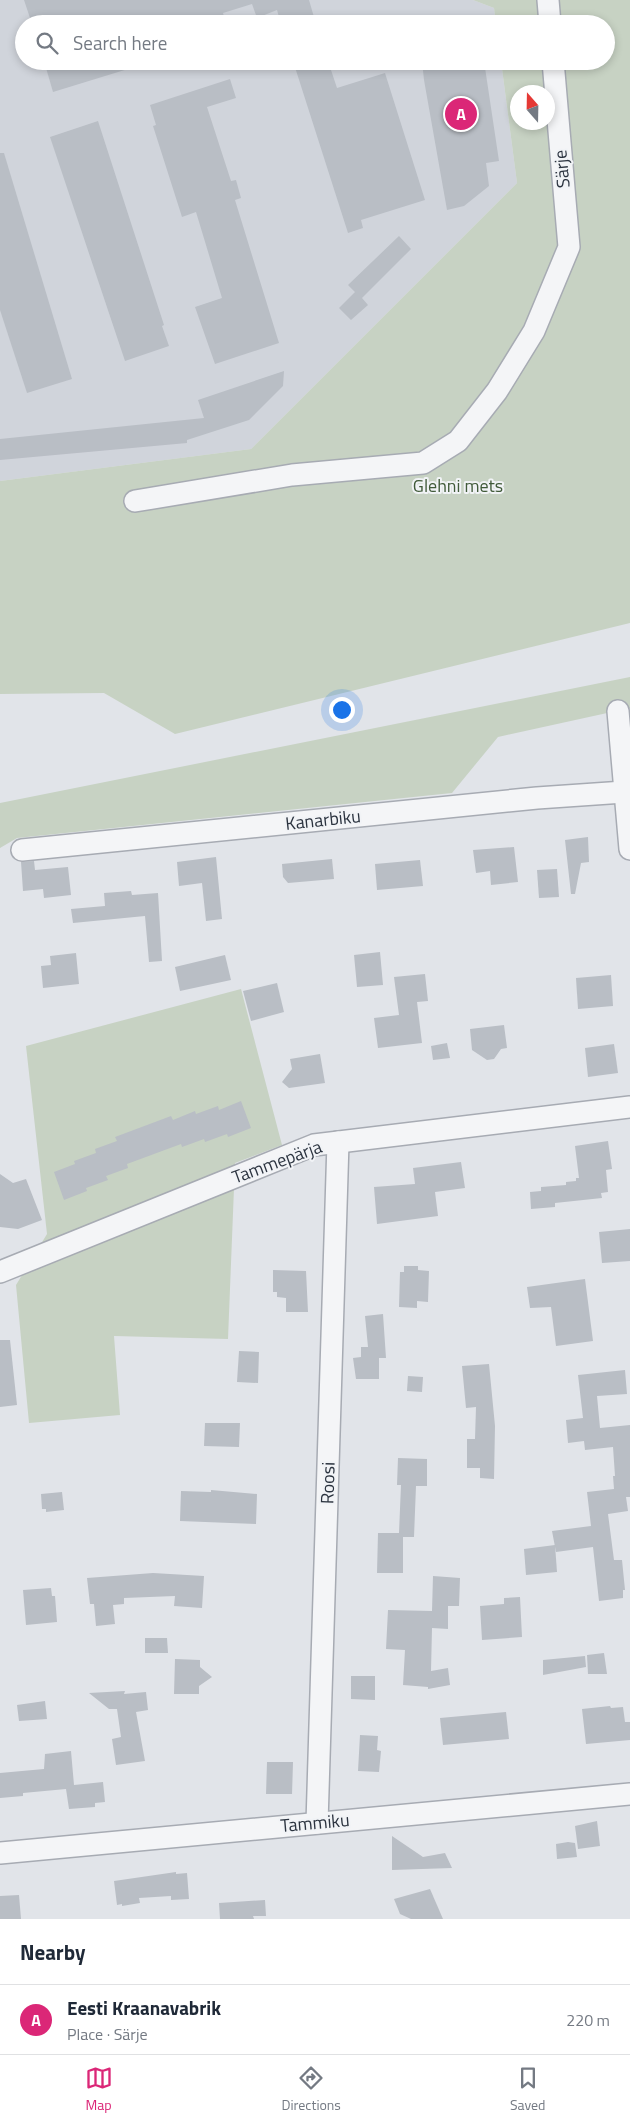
<!DOCTYPE html>
<meta charset="utf-8">
<style>
:root{--surface:#fff;--page:#f2f2f3;--text:#1f2937;--muted:#747a83;--line:#e0e1e3;--accent:#db2777}
body{margin:0;font-family:"Titillium Web",sans-serif;background:var(--page);color:var(--text)}
.compass{position:absolute;left:510px;top:85px;width:45px;height:45px;border-radius:50%;background:var(--surface);box-shadow:0 2px 8px #0003;rotate:340deg}
.you{position:absolute;left:341px;top:709px;width:18px;height:18px;margin:-12px;border:4px solid #fff;border-radius:50%;background:#1a73e8;box-shadow:0 0 0 8px #1a73e833}
.badge{display:grid;place-items:center;width:32px;height:32px;border-radius:50%;background:var(--accent);color:#fff;font-size:16px;font-weight:700}
.pin{position:absolute;translate:-50% -50%;border:2px solid #fff;box-shadow:0 1px 5px #0006}
.list{margin:0;padding:0;list-style:none}
h2{display:flex;justify-content:space-between;align-items:center;height:65px;margin:0;padding:0 20px;font-size:21px}
h2 small{font-size:16px;font-weight:400;color:var(--muted)}
.list li{display:grid;grid-template-columns:32px 1fr auto;gap:15px;align-items:center;box-sizing:border-box;height:70px;padding:0 20px;border-top:1px solid var(--line)}
.list b{display:block;font-size:19px;white-space:nowrap}
.list p{margin:0;font-size:16px;white-space:nowrap;color:var(--muted)}
.list em{font-size:16px;font-style:normal;color:var(--muted)}
.icon{flex:none;width:28px;height:28px;fill:none;stroke:currentColor;stroke-width:2;stroke-linecap:round;stroke-linejoin:round}
.map{position:relative;flex:none;width:630px;height:1919px;overflow:hidden}
.search{position:absolute;background:var(--surface);box-shadow:0 2px 8px #0003;left:15px;right:15px;top:15px;height:55px;display:flex;align-items:center;gap:12px;box-sizing:border-box;padding:0 18px;border-radius:28px;color:var(--muted);font-size:19px}
.sheet{height:135px;background:var(--surface)}
nav{display:flex;justify-content:space-around;align-items:center;box-sizing:border-box;height:70px;border-top:1px solid var(--line);background:var(--surface);font-size:14px;color:var(--muted)}
nav a{display:grid;justify-items:center;gap:2px}
nav .on{color:var(--accent)}
.map>svg:first-child{display:block}
.built{fill:#d0d4db}
.green{fill:#c7d2c3;fill-rule:evenodd}
.building{fill:#b9bec5}
.lines{fill:none;stroke-linecap:round;stroke-linejoin:round}
.street-casing{stroke:#a7abb3;stroke-width:24}
.street{stroke:#f4f5f7;stroke-width:21}
.labels{text-anchor:middle;stroke-width:4;stroke-linejoin:round;paint-order:stroke}
.street-label{font-size:18px;fill:#2b333f;stroke:#f1f3f6}
.park-label{font-size:18px;fill:#405a39;stroke:#f1f3f6}
</style>
<div class="map">
<svg width="630" height="1919" viewBox="0 0 630 1919">
<rect width="100%" height="100%" fill="#e1e4e9"/>
<polygon class="built" points="0,0 473,0 494,8 496,24 24,24 24,61 501,61 517,183 251,449 0,481"/>
<g class="green">
<path d="M473,0H630V623L175,734L104,693L0,694V481L251,449L517,183L501,61H606V24H496L494,8ZM518,92H548V122H518Z"/>
<polygon points="630,677 630,708 498,737 452,793 17,838 0,848 0,803"/>
<polygon points="241,989 282,1145 235,1163 228,1339 114,1336 120,1415 29,1423 16,1285 47,1234 26,1046"/>
</g>
<g class="building">
<polygon points="24,0 309,0 316,24 281,24 277,10 257,18 252,4 223,13 226,24 32,24"/>
<polygon points="44,61 140,61 141,65 53,92"/>
<polygon points="293,61 328,61 337,88 385,73 425,200 361,220 363,228 348,233"/>
<polygon points="422,61 484,61 499,161 486,163 489,186 464,206 447,210 424,80"/>
<polygon points="230,79 236,98 207,107 231,181 236,180 241,198 235,200 279,343 215,364 195,307 222,298 196,212 182,217 153,126 156,125 150,105"/>
<polygon points="98,121 164,325 162,326 169,346 125,361 50,137"/>
<polygon points="0,153 4,153 72,379 27,393 0,310"/>
<polygon points="399,236 411,249 362,298 368,305 351,320 339,308 355,292 348,285"/>
<polygon points="284,371 283,386 249,420 187,440 187,443 0,460 0,439 204,418 198,400"/>
<polygon points="588,837 589,862 581,863 575,894 571,894 565,840"/>
<polygon points="514,847 518,882 491,885 490,871 476,873 473,850"/>
<polygon points="216,857 222,919 206,921 202,883 179,886 177,862"/>
<polygon points="332,859 334,879 288,883 283,877 282,864"/>
<polygon points="420,860 423,886 377,890 375,864"/>
<polygon points="34,861 35,870 68,867 71,895 44,898 43,889 23,891 21,862"/>
<polygon points="557,869 559,897 539,898 537,870"/>
<polygon points="131,891 132,895 158,893 162,961 149,962 145,916 73,923 71,909 105,906 104,893"/>
<polygon points="380,952 383,985 357,987 354,955"/>
<polygon points="76,953 79,984 43,988 41,966 51,965 50,956"/>
<polygon points="225,955 231,980 180,991 175,967"/>
<polygon points="425,974 428,1001 417,1002 422,1043 378,1048 374,1018 399,1015 394,977"/>
<polygon points="611,975 613,1006 578,1009 576,978"/>
<polygon points="277,983 284,1012 251,1021 243,991"/>
<polygon points="504,1025 507,1048 501,1049 494,1059 487,1060 472,1050 470,1029"/>
<polygon points="447,1043 450,1058 433,1060 431,1046"/>
<polygon points="614,1044 618,1073 588,1077 585,1048"/>
<polygon points="320,1054 325,1083 289,1088 282,1082 292,1069 290,1059"/>
<polygon points="241,1101 251,1128 228,1137 227,1134 205,1142 204,1139 182,1147 181,1144 127,1164 128,1168 106,1176 108,1180 86,1188 87,1191 64,1200 54,1172 75,1164 74,1161 96,1153 95,1149 117,1141 115,1137 171,1116 173,1120 195,1111 196,1114 218,1106 219,1110"/>
<polygon points="608,1141 612,1169 606,1170 608,1192 601,1193 602,1198 555,1203 555,1207 531,1209 530,1192 541,1191 541,1187 566,1185 566,1182 576,1181 576,1178 579,1178 575,1146"/>
<polygon points="461,1162 465,1188 435,1192 438,1216 377,1224 374,1187 415,1184 413,1168"/>
<polygon points="0,1174 13,1183 26,1179 42,1220 18,1229 0,1227"/>
<polygon points="630,1229 630,1261 602,1263 599,1232"/>
<polygon points="404,1266 418,1266 418,1270 429,1271 428,1302 417,1301 417,1308 399,1307 400,1272 404,1272"/>
<polygon points="273,1270 306,1271 308,1312 286,1312 286,1298 277,1297 277,1292 273,1292"/>
<polygon points="585,1279 593,1341 556,1346 551,1307 530,1308 527,1287"/>
<polygon points="383,1314 386,1358 379,1358 379,1379 356,1379 353,1358 361,1357 361,1347 368,1347 365,1316"/>
<polygon points="0,1340 10,1340 17,1405 0,1407"/>
<polygon points="239,1351 259,1352 258,1383 237,1382"/>
<polygon points="489,1364 495,1426 494,1479 480,1478 480,1468 467,1468 467,1439 475,1439 476,1407 466,1408 462,1366"/>
<polygon points="625,1370 627,1394 597,1396 600,1428 630,1425 630,1497 626,1497 628,1511 608,1514 614,1560 622,1560 625,1590 623,1590 623,1598 599,1601 593,1547 556,1552 552,1531 591,1526 587,1492 614,1489 613,1476 615,1476 613,1447 585,1450 584,1441 568,1443 566,1420 583,1418 578,1375"/>
<polygon points="408,1376 423,1377 422,1392 407,1391"/>
<polygon points="205,1423 240,1423 239,1447 204,1446"/>
<polygon points="398,1458 427,1459 427,1486 416,1486 414,1537 403,1537 403,1573 377,1573 378,1533 399,1533 401,1485 397,1485"/>
<polygon points="211,1490 257,1494 256,1524 180,1521 181,1491 211,1492"/>
<polygon points="62,1492 64,1510 46,1512 46,1509 42,1509 41,1494"/>
<polygon points="555,1545 557,1572 526,1575 524,1549"/>
<polygon points="153,1573 204,1576 202,1608 174,1606 175,1596 124,1598 124,1604 113,1605 115,1624 96,1626 94,1604 90,1604 87,1578"/>
<polygon points="433,1576 460,1578 459,1606 448,1606 448,1629 432,1628 431,1671 448,1668 450,1685 428,1689 428,1687 403,1685 405,1650 386,1649 388,1610 432,1611"/>
<polygon points="51,1588 52,1596 55,1596 57,1622 26,1625 23,1590"/>
<polygon points="520,1597 522,1637 482,1640 480,1606 504,1604 504,1598"/>
<polygon points="145,1638 167,1638 168,1653 145,1653"/>
<polygon points="604,1653 607,1674 588,1674 587,1655"/>
<polygon points="585,1656 586,1667 543,1675 543,1660"/>
<polygon points="175,1659 200,1660 200,1667 212,1677 199,1686 199,1694 174,1694"/>
<polygon points="351,1676 375,1676 375,1700 351,1699"/>
<polygon points="125,1691 124,1694 146,1692 148,1710 136,1712 145,1761 116,1765 112,1739 121,1737 117,1709 109,1709 89,1693"/>
<polygon points="45,1701 47,1719 19,1721 17,1705"/>
<polygon points="610,1706 611,1708 623,1707 625,1722 630,1722 630,1740 586,1744 582,1709"/>
<polygon points="506,1712 509,1739 443,1745 440,1718"/>
<polygon points="360,1735 378,1736 377,1750 381,1751 379,1772 358,1771"/>
<polygon points="71,1751 74,1785 103,1782 105,1802 95,1803 95,1807 69,1809 66,1789 23,1793 23,1796 0,1798 0,1773 44,1769 45,1754"/>
<polygon points="267,1762 293,1762 292,1794 266,1794"/>
<polygon points="597,1821 600,1846 578,1849 575,1826"/>
<polygon points="392,1836 423,1857 445,1853 452,1868 392,1870"/>
<polygon points="568,1842 575,1843 577,1857 557,1859 556,1844"/>
<polygon points="176,1872 176,1874 187,1873 189,1899 171,1900 171,1896 139,1898 140,1903 122,1906 122,1904 117,1905 114,1881"/>
<polygon points="430,1889 443,1919 411,1919 400,1914 394,1899"/>
<polygon points="19,1895 21,1919 0,1919 0,1896"/>
<polygon points="265,1900 266,1916 253,1916 254,1919 220,1919 219,1903"/>
</g>
<g class="lines">
<defs>
<g id="street">
<polyline points="548,0 550,24"/>
<polyline points="135,501 292,475 423,463 458,441 497,391 534,331 569,247 553,61"/>
<polyline points="618,711 630,849"/>
<polyline points="22,850 537,798 624,792"/>
<polyline points="0,1272 314,1145 630,1107"/>
<polyline points="317,1823 338,1142"/>
<polyline points="0,1853 630,1794"/>
</g>
</defs>
<use href="#street" class="street-casing"/>
<use href="#street" class="street"/>
</g>
<g class="labels">
<g class="street-label">
<text transform="translate(562 169) rotate(-95)" y="6">Särje</text>
<text transform="translate(323 820) rotate(-6)" y="6">Kanarbiku</text>
<text transform="translate(277 1162) rotate(-20)" y="6">Tammepärja</text>
<text transform="translate(328 1483) rotate(-88)" y="6">Roosi</text>
<text transform="translate(315 1823) rotate(-5)" y="6">Tammiku</text>
</g>
<g class="park-label">
<text x="458" y="492">Glehni mets</text>
</g>
</g>
</svg>
<svg class="compass" viewBox="-18 -18 36 36"><path d="M0-13l5 13h-10z" fill="#e53935"/><path d="M0 13l5-13h-10z" fill="#747a83"/></svg>
<div class="you"></div>
<div class="pin badge" style="left:461px;top:114px">A</div>
<div class="search"><svg class="icon" aria-label="search" viewBox="0 0 24 24"><circle cx="10" cy="10" r="6"/><path d="M15 15l6 6"/></svg>Search here</div>
</div>
<section class="sheet">
<h2>Nearby<small></small></h2>
<ul class="list">
<li><span class="badge">A</span><div><b>Eesti Kraanavabrik</b><p>Place · Särje</p></div><em>220 m</em></li>
</ul>
</section>
<nav>
<a class="on"><svg class="icon" aria-label="map" viewBox="0 0 24 24"><path d="M3 6l6-2 6 2 6-2v14l-6 2-6-2-6 2zM9 4v14M15 6v14"/></svg>Map</a>
<a><svg class="icon" aria-label="directions" viewBox="0 0 24 24"><path d="M12 3l9 9-9 9-9-9zM9 14v-3h6M13 9l2 2-2 2"/></svg>Directions</a>
<a><svg class="icon" aria-label="saved" viewBox="0 0 24 24"><path d="M7 4h10v16l-5-4-5 4z"/></svg>Saved</a>
</nav>
